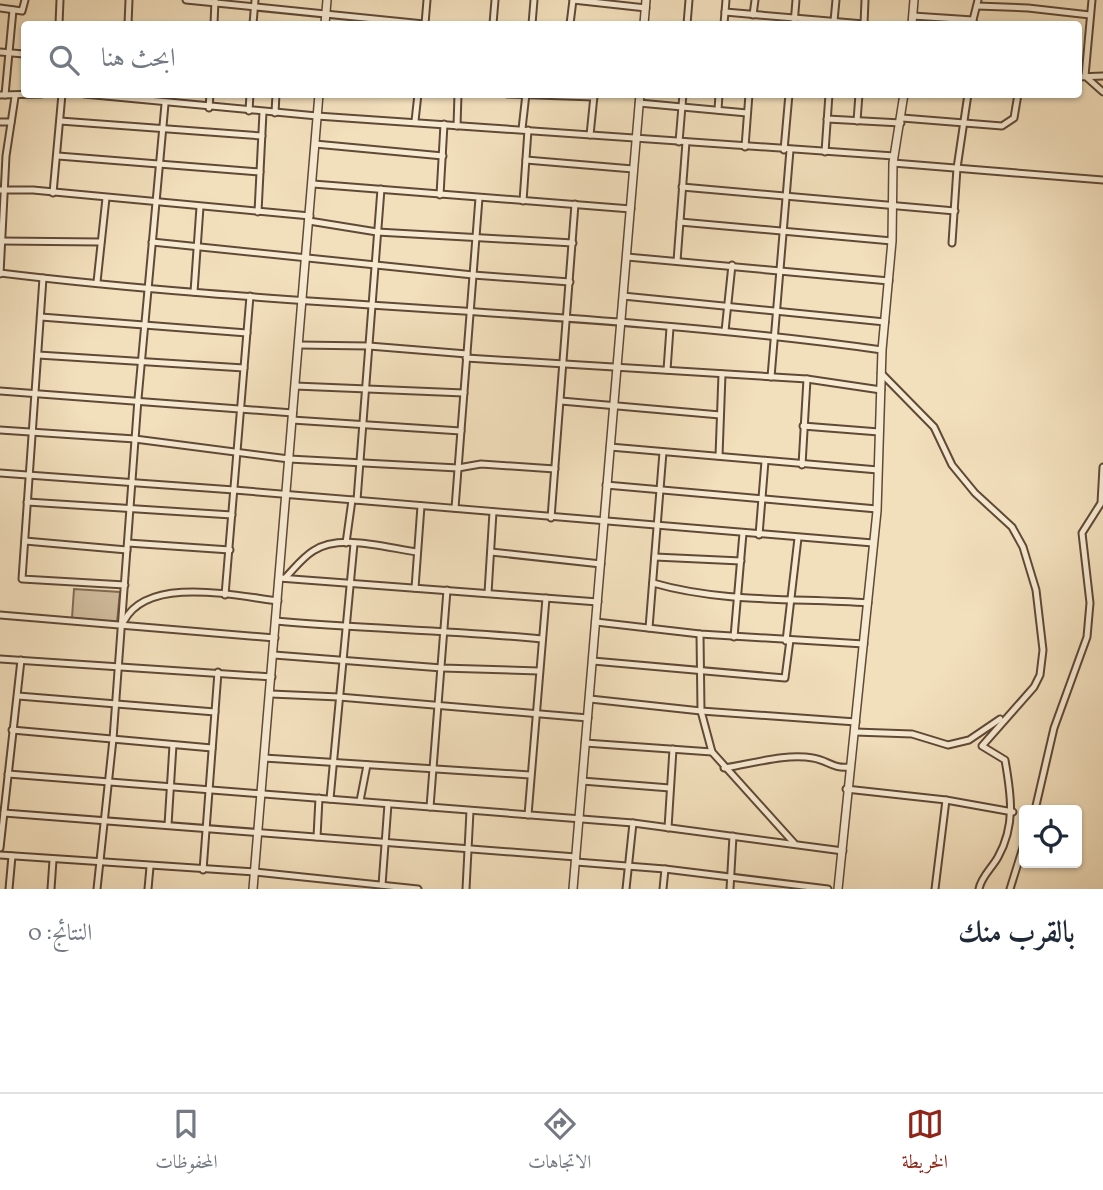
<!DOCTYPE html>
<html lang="ar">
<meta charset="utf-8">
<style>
:root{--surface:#fff;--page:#f2f2f3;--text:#1f2937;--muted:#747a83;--line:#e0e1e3;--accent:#8f2418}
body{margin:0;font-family:Vollkorn,Amiri,serif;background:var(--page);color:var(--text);direction:rtl}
.controls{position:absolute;right:21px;bottom:21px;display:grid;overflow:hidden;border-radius:7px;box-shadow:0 2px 5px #0004}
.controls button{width:63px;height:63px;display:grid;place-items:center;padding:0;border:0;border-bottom:2px solid var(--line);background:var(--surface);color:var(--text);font:35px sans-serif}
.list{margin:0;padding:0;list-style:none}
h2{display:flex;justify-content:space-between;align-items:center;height:91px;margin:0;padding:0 28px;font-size:30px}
h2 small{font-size:23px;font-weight:400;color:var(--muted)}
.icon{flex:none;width:38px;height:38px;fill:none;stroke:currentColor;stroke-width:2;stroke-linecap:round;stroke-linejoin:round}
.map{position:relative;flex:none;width:1103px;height:889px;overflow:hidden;direction:ltr}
.search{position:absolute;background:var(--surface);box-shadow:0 2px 5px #0004;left:21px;right:21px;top:21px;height:77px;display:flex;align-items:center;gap:18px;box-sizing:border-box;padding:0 24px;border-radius:7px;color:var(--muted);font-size:26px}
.sheet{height:203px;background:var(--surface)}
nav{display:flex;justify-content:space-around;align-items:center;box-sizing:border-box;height:98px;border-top:2px solid var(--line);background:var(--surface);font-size:19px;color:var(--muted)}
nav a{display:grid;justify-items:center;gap:4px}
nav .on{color:var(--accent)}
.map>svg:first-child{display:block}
.green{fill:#d1bd9e;stroke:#806a54;stroke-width:2}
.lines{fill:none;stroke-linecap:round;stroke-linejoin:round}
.minor-casing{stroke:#604936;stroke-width:9}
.tertiary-casing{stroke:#604936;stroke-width:10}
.minor{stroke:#f7ead3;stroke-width:5}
.tertiary{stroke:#f7ead3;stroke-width:7}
</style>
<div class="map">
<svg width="1103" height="889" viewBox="0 0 1103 889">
<rect width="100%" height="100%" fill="#f2dfbc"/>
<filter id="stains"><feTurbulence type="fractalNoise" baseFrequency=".00286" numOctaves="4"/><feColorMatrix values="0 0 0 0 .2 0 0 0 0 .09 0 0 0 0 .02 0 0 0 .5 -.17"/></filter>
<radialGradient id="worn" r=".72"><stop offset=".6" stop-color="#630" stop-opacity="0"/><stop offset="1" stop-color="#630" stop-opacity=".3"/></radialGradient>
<polygon class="green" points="74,589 120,592 117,622 72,618"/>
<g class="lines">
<defs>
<g id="minor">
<polyline points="186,0 424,24"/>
<polyline points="573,0 646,8"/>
<polyline points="1092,0 1085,76 1103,92"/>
<polyline points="977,6 1028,8 1090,15"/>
<polyline points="0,8 22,11 25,0"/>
<polyline points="725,12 864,24"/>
<polyline points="753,15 755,0"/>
<polyline points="913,16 973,20"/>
<polyline points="834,21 836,0"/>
<polyline points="59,24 60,0"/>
<polyline points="128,24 129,0"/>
<polyline points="214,24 215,0"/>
<polyline points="253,24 255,0"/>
<polyline points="425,24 427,0"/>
<polyline points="493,24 495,0"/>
<polyline points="532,24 534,0"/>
<polyline points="570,24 573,0"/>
<polyline points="687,24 689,0"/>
<polyline points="724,24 726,0"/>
<polyline points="794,24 796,0"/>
<polyline points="864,24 865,0"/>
<polyline points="972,24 978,0"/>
<polyline points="0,52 24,54"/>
<polyline points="1078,77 1103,76"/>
<polyline points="84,94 317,116 894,156"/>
<polyline points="507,94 594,97"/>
<polyline points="0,95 42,94"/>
<polyline points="5,95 13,10"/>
<polyline points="639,103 747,113"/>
<polyline points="209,108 210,94"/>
<polyline points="718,110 719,94"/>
<polyline points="249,111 250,94"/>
<polyline points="275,113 276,94"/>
<polyline points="902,118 1002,126 1014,118 1018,94"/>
<polyline points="827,119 901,123"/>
<polyline points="60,121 262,136"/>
<polyline points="415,121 418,94"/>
<polyline points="857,121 859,94"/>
<polyline points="0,122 11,122"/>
<polyline points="457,126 458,94"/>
<polyline points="522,129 526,94"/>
<polyline points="590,135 594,96"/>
<polyline points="679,142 683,94"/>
<polyline points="315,144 443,156"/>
<polyline points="745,147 749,94"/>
<polyline points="784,150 789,94"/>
<polyline points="825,152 829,94"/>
<polyline points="58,156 260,172"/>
<polyline points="526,160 633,169"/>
<polyline points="893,163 1103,180"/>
<polyline points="313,184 631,209"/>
<polyline points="682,187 955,211"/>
<polyline points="0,190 33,190 310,216"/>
<polyline points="53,193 62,94"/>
<polyline points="440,195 444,124"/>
<polyline points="523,201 528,130"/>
<polyline points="258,212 263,112"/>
<polyline points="309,221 377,232 573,243"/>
<polyline points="680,222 892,241"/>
<polyline points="0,241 101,242"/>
<polyline points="152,242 473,275 570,282"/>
<polyline points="952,243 957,168 968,94"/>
<polyline points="627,257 889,281"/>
<polyline points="677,261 686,142"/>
<path d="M0,273C293,309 590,309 882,350"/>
<polyline points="0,274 6,156 15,97"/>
<polyline points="43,278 22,579 125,585"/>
<polyline points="97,282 106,198"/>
<polyline points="194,292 200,207"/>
<polyline points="623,296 885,322"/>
<polyline points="41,317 247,333"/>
<polyline points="725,331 732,265"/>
<polyline points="299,345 369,346 467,354"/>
<polyline points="38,355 244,368"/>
<polyline points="466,358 807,379 881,390"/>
<polyline points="667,370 670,328"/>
<path d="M881,373L934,427L952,465L975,493L1012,527L1023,547L1036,590L1043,650L1040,675L1034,687L982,746L1005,760C1011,794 1016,825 998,857C992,868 981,877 979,889"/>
<polyline points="771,377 790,150"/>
<polyline points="295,386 464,393"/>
<polyline points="0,391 293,413"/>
<polyline points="561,401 720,415"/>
<polyline points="292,420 461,431"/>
<polyline points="803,426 879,432"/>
<polyline points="0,430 135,439 289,459 458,468 481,464 555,469"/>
<polyline points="610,447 878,470"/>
<polyline points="719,456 722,374"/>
<polyline points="802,465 807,379"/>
<polyline points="0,473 234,490 873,543"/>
<polyline points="606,485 877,509"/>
<polyline points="357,500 381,189"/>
<polyline points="27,502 232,515"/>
<polyline points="455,508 479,198"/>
<polyline points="551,518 575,204"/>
<polyline points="759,535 765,461"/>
<polyline points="25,541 127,550"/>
<polyline points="128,543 230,550"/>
<polyline points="346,543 352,500"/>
<polyline points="491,552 601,564"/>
<polyline points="655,557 741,561"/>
<polyline points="279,578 598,602"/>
<path d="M285,578C294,569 302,558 313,551C340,533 387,548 417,552"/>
<path d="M653,583C722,603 796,598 868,603"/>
<polyline points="415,588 421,506"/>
<polyline points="488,593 493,512"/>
<polyline points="225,595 250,296"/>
<polyline points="0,615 275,638"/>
<path d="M124,621C148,575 236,596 278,601"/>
<path d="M276,621C365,629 453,630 542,639"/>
<polyline points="596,622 700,634 864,644"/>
<polyline points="649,628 663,452"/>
<polyline points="700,634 701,711 712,752 794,843"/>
<polyline points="734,637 743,533"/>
<polyline points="786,641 798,538"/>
<polyline points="274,655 442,668 539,671"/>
<polyline points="0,659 272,677"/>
<polyline points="593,661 785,678 790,640"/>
<polyline points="271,694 339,697 588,718"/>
<polyline points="18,696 215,712"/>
<polyline points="590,699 701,711 856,722"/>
<polyline points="12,730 212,748"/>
<polyline points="855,732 912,734 948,745 969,740 1000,719"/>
<polyline points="585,743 712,752"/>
<polyline points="264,758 530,775"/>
<path d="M724,768C752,764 785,753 813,758C827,760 833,769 849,767"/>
<polyline points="8,774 633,823 843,851"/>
<polyline points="582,781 670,788"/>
<polyline points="846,789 946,800 1013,812"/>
<polyline points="330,799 354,544"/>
<polyline points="360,801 367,765"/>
<polyline points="430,807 447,590"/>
<polyline points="1035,810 1054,728 1087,637 1090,603 1082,533 1101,503 1103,467"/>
<polyline points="4,813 576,857"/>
<polyline points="528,815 546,598"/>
<polyline points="168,825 173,745"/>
<polyline points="668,828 673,749"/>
<polyline points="317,837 319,798"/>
<polyline points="0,848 21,660"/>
<polyline points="0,855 255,872 418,889"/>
<polyline points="576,862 665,869 828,889"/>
<polyline points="203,870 218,672"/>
<polyline points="382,885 388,804"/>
<polyline points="9,889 12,856"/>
<polyline points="51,889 53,860"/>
<polyline points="97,889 113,739 138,399 165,104"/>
<polyline points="148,889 150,867"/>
<polyline points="466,889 470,811"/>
<polyline points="626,889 633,823"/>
<polyline points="663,889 665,869"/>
<polyline points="730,889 733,836"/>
<polyline points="935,889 946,800"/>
<polyline points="1010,889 1024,844"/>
</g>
<g id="tertiary">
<polyline points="325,24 327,0"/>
<polyline points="644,24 646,0"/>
<polyline points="912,24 914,0"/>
<polyline points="253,889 319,94"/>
<polyline points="573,889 640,94"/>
<polyline points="838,889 877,511 882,350 892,241 893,163 904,94"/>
</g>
</defs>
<use href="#minor" class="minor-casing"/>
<use href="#tertiary" class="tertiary-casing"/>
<use href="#minor" class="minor"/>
<use href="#tertiary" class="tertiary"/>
</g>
<rect width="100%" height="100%" filter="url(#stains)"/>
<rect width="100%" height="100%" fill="url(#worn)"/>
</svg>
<div class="controls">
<button><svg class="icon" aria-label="locate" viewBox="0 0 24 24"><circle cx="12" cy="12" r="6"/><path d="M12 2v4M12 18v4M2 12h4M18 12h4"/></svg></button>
</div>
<div class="search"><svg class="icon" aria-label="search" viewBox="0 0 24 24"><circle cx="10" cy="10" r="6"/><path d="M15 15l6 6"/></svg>ابحث هنا</div>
</div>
<section class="sheet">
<h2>بالقرب منك<small>النتائج: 0</small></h2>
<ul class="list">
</ul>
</section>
<nav>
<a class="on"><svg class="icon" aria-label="map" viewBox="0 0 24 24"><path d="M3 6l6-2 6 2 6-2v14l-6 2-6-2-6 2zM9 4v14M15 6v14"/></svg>الخريطة</a>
<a><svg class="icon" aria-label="directions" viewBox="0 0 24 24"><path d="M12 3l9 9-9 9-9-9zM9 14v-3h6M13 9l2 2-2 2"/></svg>الاتجاهات</a>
<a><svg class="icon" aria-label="saved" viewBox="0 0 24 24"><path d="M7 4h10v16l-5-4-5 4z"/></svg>المحفوظات</a>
</nav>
